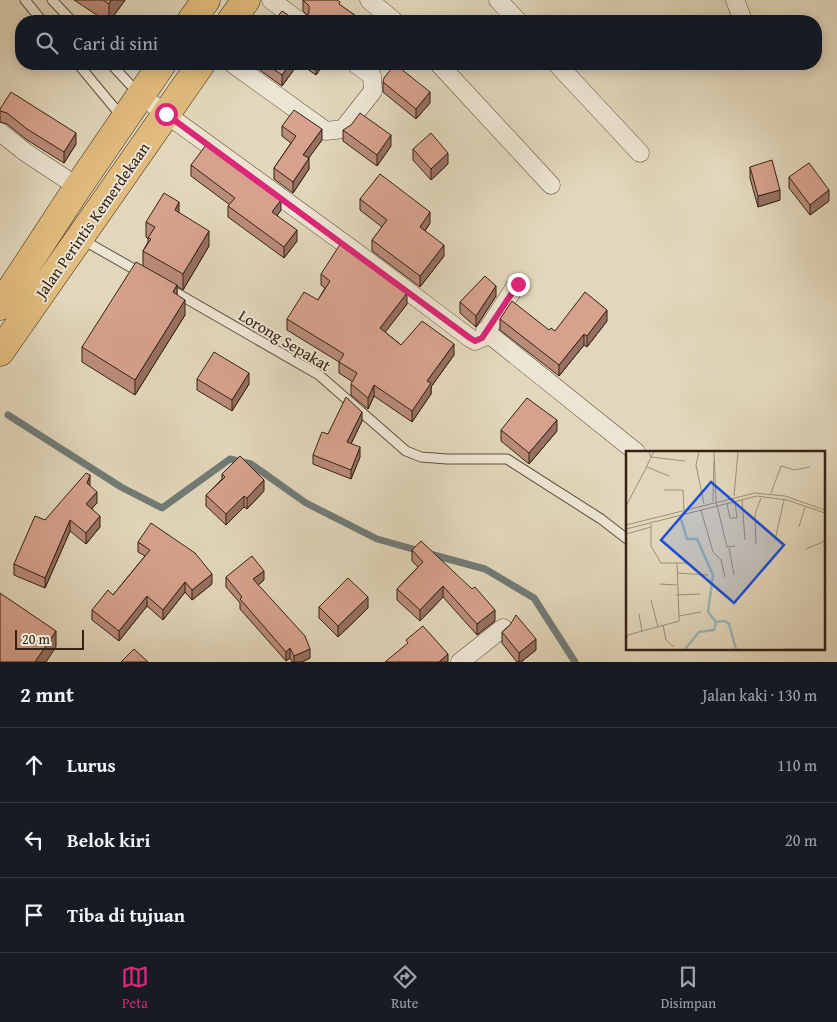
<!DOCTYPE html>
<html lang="id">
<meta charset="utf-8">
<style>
:root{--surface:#171b24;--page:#242831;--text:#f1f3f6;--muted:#9ea1a6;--line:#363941;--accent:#db2777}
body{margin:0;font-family:"Gentium Book Plus",serif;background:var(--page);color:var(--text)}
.scale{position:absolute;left:15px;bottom:12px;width:69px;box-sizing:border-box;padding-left:5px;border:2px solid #352215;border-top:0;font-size:14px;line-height:18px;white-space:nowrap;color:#352215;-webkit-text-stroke:4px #ece5d3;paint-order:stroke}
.stop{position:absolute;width:15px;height:15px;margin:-11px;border:4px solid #db2777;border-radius:50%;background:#fff}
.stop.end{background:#db2777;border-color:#fff;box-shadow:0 1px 5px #0008}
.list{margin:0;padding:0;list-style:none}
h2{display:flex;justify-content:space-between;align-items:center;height:65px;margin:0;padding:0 20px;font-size:21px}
h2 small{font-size:16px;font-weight:400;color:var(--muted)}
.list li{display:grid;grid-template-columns:32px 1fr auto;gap:15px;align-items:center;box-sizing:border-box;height:75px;padding:0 20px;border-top:1px solid var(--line)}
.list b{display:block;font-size:19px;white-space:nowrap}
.list em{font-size:16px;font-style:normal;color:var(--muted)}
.icon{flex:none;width:28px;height:28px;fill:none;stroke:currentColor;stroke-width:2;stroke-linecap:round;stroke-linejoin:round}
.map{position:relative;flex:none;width:837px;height:662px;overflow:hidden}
.search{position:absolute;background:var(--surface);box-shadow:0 2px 12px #0003;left:15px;right:15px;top:15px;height:55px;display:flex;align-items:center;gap:12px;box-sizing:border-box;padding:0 18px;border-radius:20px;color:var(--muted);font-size:19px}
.sheet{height:290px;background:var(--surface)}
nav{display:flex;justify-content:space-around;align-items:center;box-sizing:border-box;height:70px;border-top:1px solid var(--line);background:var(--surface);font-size:14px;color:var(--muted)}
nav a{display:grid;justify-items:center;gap:2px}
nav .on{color:var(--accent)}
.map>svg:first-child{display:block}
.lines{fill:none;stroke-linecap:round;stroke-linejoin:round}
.stream{stroke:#707b78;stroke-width:7}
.service-casing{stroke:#604f3e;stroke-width:11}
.minor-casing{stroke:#604f3e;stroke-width:19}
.trunk-casing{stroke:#352215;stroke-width:29}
.service{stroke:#ece5d3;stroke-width:9}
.minor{stroke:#ece5d3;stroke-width:18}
.trunk{stroke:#e1bc7e;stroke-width:28}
.wall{fill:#b98b79;stroke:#352215}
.shaded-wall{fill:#967163;stroke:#352215}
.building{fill:#d7a28d;stroke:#352215}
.route{stroke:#db2777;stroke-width:6}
.labels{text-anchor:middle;stroke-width:4;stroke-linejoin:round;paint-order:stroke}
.street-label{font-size:16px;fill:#352215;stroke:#ece5d3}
.inset-river{fill:none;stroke:#98b7ba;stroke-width:2.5}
.inset-road{fill:none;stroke:#9d8f79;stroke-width:1}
.view{fill:#1d4ed8;fill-opacity:0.15;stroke:#1d4ed8;stroke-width:2.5}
.inset-edge{fill:none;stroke:#352215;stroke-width:2.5}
</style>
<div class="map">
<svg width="837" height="662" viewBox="0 0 837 662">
<rect width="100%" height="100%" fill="#e2d7bb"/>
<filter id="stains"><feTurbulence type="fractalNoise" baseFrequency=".004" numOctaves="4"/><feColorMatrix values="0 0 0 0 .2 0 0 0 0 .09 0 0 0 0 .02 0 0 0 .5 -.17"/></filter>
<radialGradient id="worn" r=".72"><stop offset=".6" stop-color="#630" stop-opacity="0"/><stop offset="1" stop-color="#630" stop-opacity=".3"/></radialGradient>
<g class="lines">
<g class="stream">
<polyline points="8,415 121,487 162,508 230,459 251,464 306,503 377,539 420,551"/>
<polyline points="430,554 485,569 534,598 575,662"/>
</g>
<defs>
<g id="service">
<polyline points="25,0 42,21"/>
<polyline points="52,0 72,21"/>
<polyline points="78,64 122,117"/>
<polyline points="111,64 138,93"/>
<polyline points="83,240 141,273"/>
<polyline points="168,288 319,375 406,451 421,457 447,459 507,459 601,519 627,539"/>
</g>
<g id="minor">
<polyline points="271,0 299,21"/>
<polyline points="369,0 394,21"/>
<polyline points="498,0 518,21"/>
<polyline points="735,0 742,18"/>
<polyline points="233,64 326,131 343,129 373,91 372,76 356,64"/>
<polyline points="439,64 551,185"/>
<polyline points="557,64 640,153"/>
<polyline points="140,95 356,252 470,338 475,341 482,338 517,284"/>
<polyline points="0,132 25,152 78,187"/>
<polyline points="485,331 636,452"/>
<polyline points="460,662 503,628"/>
</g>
<g id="trunk">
<polyline points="191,21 206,0"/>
<polyline points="231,21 246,0"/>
<polyline points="0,306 78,187 162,64"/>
<polyline points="0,352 201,64"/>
</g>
</defs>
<use href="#service" class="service-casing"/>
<use href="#minor" class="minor-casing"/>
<use href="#trunk" class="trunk-casing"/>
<use href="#service" class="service"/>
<use href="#minor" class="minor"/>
<use href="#trunk" class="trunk"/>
</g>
<g class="wall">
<polygon points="74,0 125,0 110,21 106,21"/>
<polygon points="303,0 340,5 363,21 274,21 303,20 307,17 308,16 303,11"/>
<polygon points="257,64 298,64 282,86 257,68"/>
<polygon points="300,64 324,64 316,75"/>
<polygon points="383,82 430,103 416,119 383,92"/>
<polygon points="0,109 76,144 64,163 27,140 7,124 0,122"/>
<polygon points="282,126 322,140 308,158 309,169 293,193 274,179 274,168 291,143 282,136"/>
<polygon points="343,130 391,146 377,166 343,141"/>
<polygon points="413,149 448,164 431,180 413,160"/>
<polygon points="191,165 281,210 277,215 297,241 284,258 228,217 228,206 230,205 191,176"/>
<polygon points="750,167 780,200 758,207 750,178"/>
<polygon points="789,177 829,201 810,215 789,188"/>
<polygon points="360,199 430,223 425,231 444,256 420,287 372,251 372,240 382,227 360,210"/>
<polygon points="179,213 209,246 183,290 177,286 177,295 185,315 135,395 82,362 82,347 143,266 143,251 148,242 148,239 146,237 146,222"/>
<polygon points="321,274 407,304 385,332 401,345 454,355 431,387 431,394 412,422 374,396 368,409 351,395 351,384 353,382 339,373 339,362 287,330 287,319 318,300 325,288 321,285"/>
<polygon points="496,296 476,327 460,313 460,302"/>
<polygon points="500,319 555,331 607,321 587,347 584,345 559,376 500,330"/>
<polygon points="197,379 249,384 232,411 197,390"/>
<polygon points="362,421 351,444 360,457 351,479 313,464 313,455 328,434"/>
<polygon points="501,430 557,431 529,464 501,441"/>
<polygon points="222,474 264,491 247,509 244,507 226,525 206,506 206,495 222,479"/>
<polygon points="90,486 97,503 92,508 100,527 86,544 70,531 45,588 14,575 14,564 45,520"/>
<polygon points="138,542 212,584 192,600 185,592 163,620 147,606 119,641 92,620 92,610 113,595 145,556 138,552"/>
<polygon points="412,550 495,621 477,635 443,597 420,621 397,600 397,589 418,567 412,561"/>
<polygon points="226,577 264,580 258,585 310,658 302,662 292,662 290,658 286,661 240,609 240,603 226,587"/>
<polygon points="319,607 368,608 338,637 319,618"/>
<polygon points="510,625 536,650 521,662 517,662 502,643 502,632"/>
</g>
<g class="shaded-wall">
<polygon points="111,0 125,0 110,21 109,21 109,4"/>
<polygon points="290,64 298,64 282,86 282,75"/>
<polygon points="316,64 324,64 316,75"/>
<polygon points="430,92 430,103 416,119 416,109"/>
<polygon points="322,129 322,140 303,166 303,155"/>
<polygon points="76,133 76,144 64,163 64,152"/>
<polygon points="391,135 391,146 377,166 377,155"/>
<polygon points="448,153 448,164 431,180 431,169"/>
<polygon points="309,158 309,169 293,193 293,182"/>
<polygon points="780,190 780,200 758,207 758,196"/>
<polygon points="829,190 829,201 810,215 810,205"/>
<polygon points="281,200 281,210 272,223 272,212"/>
<polygon points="179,202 179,217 175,210"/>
<polygon points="430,212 430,223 420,238 420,227"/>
<polygon points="297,230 297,241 284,258 284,247"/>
<polygon points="209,231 209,246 183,290 183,274"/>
<polygon points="444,245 444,256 420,287 420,276"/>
<polygon points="177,285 177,301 173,292"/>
<polygon points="496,286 496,296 476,327 476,316"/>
<polygon points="407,293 407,304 380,339 380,328"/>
<polygon points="185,300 185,315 135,395 135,380"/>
<polygon points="607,310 607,321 587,347 587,336"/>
<polygon points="584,334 584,345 559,376 559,365"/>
<polygon points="454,344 454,355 431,387 431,394 412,422 412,411 427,381"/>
<polygon points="249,373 249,384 232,411 232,400"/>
<polygon points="374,385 374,396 368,409 368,398"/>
<polygon points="362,412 362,421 347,452 347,442"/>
<polygon points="557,420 557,431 529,464 529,453"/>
<polygon points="360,447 360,457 351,479 351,470"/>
<polygon points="90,475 90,486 87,483"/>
<polygon points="264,480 264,491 247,509 247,498"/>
<polygon points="97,492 97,503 86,515 86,504"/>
<polygon points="244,496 244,507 226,525 226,514"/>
<polygon points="100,516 100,527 86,544 86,533"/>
<polygon points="70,520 70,531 45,588 45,578"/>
<polygon points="264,571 264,580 253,589 253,579"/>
<polygon points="212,574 212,584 192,600 192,590"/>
<polygon points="185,582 185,592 163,620 163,610"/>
<polygon points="443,586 443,597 420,621 420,610"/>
<polygon points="147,596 147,606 119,641 119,631"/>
<polygon points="368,597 368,608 338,637 338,626"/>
<polygon points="495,610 495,621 477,635 477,624"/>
<polygon points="56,631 56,647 46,662 35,662"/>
<polygon points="536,639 536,650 521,662 519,662 519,653"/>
<polygon points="290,648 290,658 286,661 286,652"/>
<polygon points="310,649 310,658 302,662 294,662 294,656"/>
<polygon points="448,654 448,662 439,662"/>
</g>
<g class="building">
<polygon points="103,0 111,0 109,4"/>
<polygon points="303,0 337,0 340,2 339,4 363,21 274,21 282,11 297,21 303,20 307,17 309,12 309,6"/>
<polygon points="266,64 290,64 282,75"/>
<polygon points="395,64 430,92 416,109 383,82 384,78"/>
<polygon points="11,92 76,133 64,152 27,129 7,113 0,111 0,109"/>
<polygon points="294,110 322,129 303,155 309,158 293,182 274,168 296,136 282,126"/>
<polygon points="360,113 391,135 377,155 343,130 351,125"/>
<polygon points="431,133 448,153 431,169 413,149"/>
<polygon points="206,145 281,200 272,212 297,230 284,247 228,206 235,198 191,165"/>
<polygon points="772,160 780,190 758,196 750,167"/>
<polygon points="809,163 829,190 810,205 789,177"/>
<polygon points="380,174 430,212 420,227 444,245 420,276 372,240 387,220 360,199"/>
<polygon points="164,193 179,202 175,210 209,231 183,274 143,251 151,239 148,238 155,227 146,222"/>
<polygon points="341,243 407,293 380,328 401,345 422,321 454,344 427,381 431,383 412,411 374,385 368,398 351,384 357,373 339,362 344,354 287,319 304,292 318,300 330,281 321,274"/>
<polygon points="136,262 177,285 173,292 185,300 135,380 82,347"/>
<polygon points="485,276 496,286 476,316 460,302"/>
<polygon points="585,292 607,310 587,336 584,334 559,365 500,319 512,301 549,330 551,328 555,331"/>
<polygon points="214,352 249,373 232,400 197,379"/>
<polygon points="346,397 362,412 347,442 360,447 351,470 313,455 322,432 328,434"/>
<polygon points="527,398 557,420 529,453 501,430"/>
<polygon points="240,456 264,480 247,498 244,496 226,514 206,495 225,477 222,474"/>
<polygon points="86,473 90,475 87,483 97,492 86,504 100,516 86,533 70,520 45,578 14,564 35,516 45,520"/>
<polygon points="151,523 195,553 212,574 192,590 185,582 163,610 147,596 119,631 92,610 108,590 113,595 150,550 138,542"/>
<polygon points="421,541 472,589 475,587 495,610 477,624 443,586 420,610 397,589 423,562 412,550"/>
<polygon points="252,556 264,571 253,579 305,636 310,649 294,656 290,648 286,652 240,599 242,597 226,577"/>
<polygon points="348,578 368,597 338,626 319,607"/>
<polygon points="0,593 56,631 35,662 0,662"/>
<polygon points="516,615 536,639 519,653 502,632 510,625"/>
<polygon points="423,626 448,654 439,662 385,662 408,643 406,640"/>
<polygon points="134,649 148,662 121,662"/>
</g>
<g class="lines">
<polyline class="route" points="166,114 470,338 475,341 482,338 518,284"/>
</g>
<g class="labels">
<g class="street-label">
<text transform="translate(92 220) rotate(-55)" y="6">Jalan Perintis Kemerdekaan</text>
<text transform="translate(285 340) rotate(31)" y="6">Lorong Sepakat</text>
</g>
</g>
<g transform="translate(626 451)">
<rect width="199" height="199" fill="#e2d7bb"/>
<path class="inset-river" d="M55,68L61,88H71L87,124L82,161L90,171L99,170L103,173L110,198M59,198L73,181L88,179L90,171"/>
<path class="inset-road" d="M28,1L25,6L59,10M73,1L70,14L78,53M88,1L90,50L101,96L109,95M21,16L43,25M38,39H57L58,59M145,42L155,15L168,19L184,16M108,45L112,1M116,49L119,89M87,51L88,10M101,53L104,67H111L109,51M0,55L19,19L25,6L23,1M75,59L87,101L95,109L99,126M25,73V95L35,112H61M0,74L129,42L159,45L199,59M173,76L179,56M0,78L131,45L161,49L199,62M0,83L25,76M149,89L158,49M130,93L129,63L135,47M103,97L108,124M180,98L199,90M51,112L53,165L75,161M51,122L82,124M34,133L51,134M50,144L74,143M25,149L32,176M13,163L16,181M37,174L40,189L48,196M0,189L2,184L53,170V165M158,198H197"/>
<path class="view" d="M85,31L158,94L108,152L35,89Z"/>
<rect width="199" height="199" class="inset-edge"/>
</g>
<rect width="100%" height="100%" filter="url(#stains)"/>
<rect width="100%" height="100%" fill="url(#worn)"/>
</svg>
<div class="scale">20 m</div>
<div class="stop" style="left:166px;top:114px"></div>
<div class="stop end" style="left:518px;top:284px"></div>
<div class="search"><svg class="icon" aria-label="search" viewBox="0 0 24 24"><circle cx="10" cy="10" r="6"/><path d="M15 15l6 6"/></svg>Cari di sini</div>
</div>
<section class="sheet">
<h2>2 mnt<small>Jalan kaki · 130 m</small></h2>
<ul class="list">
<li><svg class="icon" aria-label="ahead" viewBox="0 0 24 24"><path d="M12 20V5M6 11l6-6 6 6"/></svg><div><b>Lurus</b></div><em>110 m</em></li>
<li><svg class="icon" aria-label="left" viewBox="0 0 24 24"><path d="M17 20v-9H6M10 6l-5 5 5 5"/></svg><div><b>Belok kiri</b></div><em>20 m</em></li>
<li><svg class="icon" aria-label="arrive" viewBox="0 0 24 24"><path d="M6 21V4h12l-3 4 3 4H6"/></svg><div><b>Tiba di tujuan</b></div></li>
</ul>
</section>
<nav>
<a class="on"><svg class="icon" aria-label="map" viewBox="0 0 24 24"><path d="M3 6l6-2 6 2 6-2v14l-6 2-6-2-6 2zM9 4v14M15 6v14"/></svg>Peta</a>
<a><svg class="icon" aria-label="directions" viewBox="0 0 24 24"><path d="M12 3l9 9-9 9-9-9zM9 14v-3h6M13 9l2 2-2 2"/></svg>Rute</a>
<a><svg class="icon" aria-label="saved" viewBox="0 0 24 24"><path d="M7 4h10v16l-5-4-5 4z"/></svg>Disimpan</a>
</nav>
